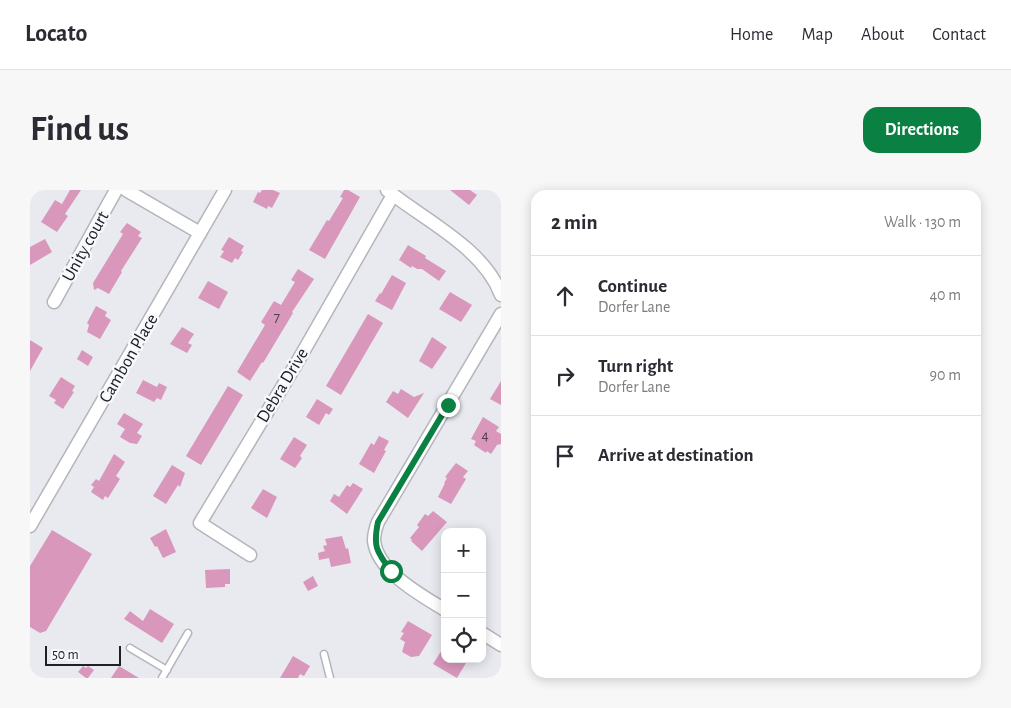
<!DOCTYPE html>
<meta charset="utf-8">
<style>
:root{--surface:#fff;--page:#f7f7f7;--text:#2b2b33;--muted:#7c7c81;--line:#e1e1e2;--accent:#0b8043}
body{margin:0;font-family:"Alegreya Sans",sans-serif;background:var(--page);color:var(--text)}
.controls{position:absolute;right:15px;bottom:15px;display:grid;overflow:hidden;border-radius:10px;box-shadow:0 2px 12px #0003}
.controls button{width:45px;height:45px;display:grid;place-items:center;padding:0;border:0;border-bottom:1px solid var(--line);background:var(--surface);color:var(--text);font:25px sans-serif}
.scale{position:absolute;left:15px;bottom:12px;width:76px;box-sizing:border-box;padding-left:5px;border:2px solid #202022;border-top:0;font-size:14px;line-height:18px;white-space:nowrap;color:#202022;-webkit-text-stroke:4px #f6f8fd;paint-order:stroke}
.stop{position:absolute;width:15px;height:15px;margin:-11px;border:4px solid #0b8043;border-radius:50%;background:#fff}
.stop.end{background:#0b8043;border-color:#fff;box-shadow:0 1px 5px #0008}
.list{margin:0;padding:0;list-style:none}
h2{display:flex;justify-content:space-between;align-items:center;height:65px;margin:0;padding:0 20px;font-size:21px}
h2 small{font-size:16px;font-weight:400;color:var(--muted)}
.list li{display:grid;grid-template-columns:32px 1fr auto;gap:15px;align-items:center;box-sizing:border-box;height:80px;padding:0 20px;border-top:1px solid var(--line)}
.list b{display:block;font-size:19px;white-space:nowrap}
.list p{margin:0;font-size:16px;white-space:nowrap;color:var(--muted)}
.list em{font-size:16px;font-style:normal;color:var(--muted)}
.icon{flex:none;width:28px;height:28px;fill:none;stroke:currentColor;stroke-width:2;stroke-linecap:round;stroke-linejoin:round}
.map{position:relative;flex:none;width:471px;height:488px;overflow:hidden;border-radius:15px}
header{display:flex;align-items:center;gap:30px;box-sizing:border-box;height:70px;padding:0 25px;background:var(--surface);border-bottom:1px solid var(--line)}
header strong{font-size:24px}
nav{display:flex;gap:28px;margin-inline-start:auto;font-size:18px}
.intro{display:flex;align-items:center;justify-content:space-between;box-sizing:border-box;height:120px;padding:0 30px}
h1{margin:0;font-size:35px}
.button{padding:12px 22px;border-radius:15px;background:var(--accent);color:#fff;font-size:18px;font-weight:700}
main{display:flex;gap:30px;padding:0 30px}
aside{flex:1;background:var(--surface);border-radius:15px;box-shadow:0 2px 12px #0003}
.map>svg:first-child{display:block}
.building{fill:#d897bb}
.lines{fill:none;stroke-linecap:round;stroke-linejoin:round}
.service-casing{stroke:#b4b5ba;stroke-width:9}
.minor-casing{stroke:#b4b5ba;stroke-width:15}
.service{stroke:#fff;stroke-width:6}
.minor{stroke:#fff;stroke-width:12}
.route{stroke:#0b8043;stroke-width:6}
.labels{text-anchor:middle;stroke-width:5;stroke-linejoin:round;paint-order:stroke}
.number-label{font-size:15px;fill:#4e3e48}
.street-label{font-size:18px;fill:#202022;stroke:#f6f8fd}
</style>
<header>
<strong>Locato</strong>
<nav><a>Home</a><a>Map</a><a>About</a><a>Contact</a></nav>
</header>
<div class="intro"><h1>Find us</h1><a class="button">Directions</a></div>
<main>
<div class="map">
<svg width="471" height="488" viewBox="0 0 471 488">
<rect width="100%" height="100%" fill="#e9eaf0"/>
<g class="building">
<polygon points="40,0 51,0 35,24 38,26 27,42 11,32 25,10 32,14"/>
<polygon points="232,0 243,0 250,3 242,18 238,16 237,19 223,12 228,2 230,3"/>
<polygon points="314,0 318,0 330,7 295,69 279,60 297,30 299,31 313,8 310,7"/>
<polygon points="420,0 440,0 447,5 439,15"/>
<polygon points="97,33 111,42 108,46 112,48 91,81 92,82 79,104 68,98 64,100 63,93 93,44 90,42"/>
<polygon points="199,47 214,56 211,61 213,62 208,70 205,68 202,73 190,67 194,61 191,60"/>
<polygon points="15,49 22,62 0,75 0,57"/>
<polygon points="378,55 396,66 395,68 416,81 409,91 392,79 387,79 382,76 381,78 369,70"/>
<polygon points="268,79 284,89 262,122 263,123 233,173 232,172 220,191 207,182 235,135 231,132 244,111 251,115 265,92 261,90"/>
<polygon points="362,85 376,93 362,120 345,111 350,103 351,104"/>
<polygon points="178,91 198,102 189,119 168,108"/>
<polygon points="420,102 442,115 431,132 409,119"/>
<polygon points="66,116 77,122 75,126 81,130 70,149 57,142 59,135 57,133"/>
<polygon points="338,124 353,133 311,205 296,196"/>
<polygon points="152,137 164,144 158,153 162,155 157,163 140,154"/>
<polygon points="402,147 417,157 402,179 389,171"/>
<polygon points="0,150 13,158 0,181"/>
<polygon points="52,160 63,167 58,176 47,169"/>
<polygon points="31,187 45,196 42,201 44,202 33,219 24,213 26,210 19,206"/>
<polygon points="113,190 127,197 129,193 137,197 131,210 127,208 124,212 106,203"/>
<polygon points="471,191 471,215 460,209"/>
<polygon points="198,196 213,205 171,275 156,266"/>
<polygon points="371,199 384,207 394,203 378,228 356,212 363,201 368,204"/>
<polygon points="287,209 303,219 299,225 296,223 289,235 276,227"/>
<polygon points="94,223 113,234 107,243 112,246 107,254 100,253 90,247 95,239 87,234"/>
<polygon points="453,227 469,237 466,241 471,244 471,254 467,255 461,264 457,261 456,263 444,255 446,251 441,249"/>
<polygon points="349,246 359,251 354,260 356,261 344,283 329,274 341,253 344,255"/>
<polygon points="264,247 277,255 270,266 272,268 265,278 250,269"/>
<polygon points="84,264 95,272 86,286 90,289 78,308 75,306 73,310 61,302 64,297 61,295 66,289 69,291"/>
<polygon points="426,273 438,281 433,287 436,289 421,314 408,307 415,293 414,293 417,288 415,287"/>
<polygon points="142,275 155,283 150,297 148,295 136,314 123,306"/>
<polygon points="323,293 333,299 317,324 300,311 304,304 309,307 317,295 320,297"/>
<polygon points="233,299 247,307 237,328 221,318"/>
<polygon points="403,321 417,332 392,361 381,351 382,350 380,348 389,337 387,335 395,324 398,326"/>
<polygon points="136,339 146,362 133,368 127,356 125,357 120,348"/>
<polygon points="22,340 62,364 16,441 10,443 0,437 0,376"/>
<polygon points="312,346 316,359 318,358 321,373 301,377 299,368 289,370 288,363 295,361 293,356 297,355 295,349"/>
<polygon points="200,379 200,394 195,394 195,397 176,398 175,380"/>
<polygon points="283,386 288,396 278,401 273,392"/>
<polygon points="120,419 144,434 132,453 94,429 100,421 113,431"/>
<polygon points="378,431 402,445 389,466 381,467 372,462 375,452 370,449 374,443 371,442"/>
<polygon points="415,455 415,469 431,469 436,473 427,488 403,474"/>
<polygon points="263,466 280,476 274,486 270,484 268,488 250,488"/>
<polygon points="53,476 56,478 58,476 64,480 58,488 56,488 48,482"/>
<polygon points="89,476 109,488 81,488"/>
</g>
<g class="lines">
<defs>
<g id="service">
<polyline points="100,458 137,480"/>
<polyline points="294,464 300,488"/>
<polyline points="132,488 158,443"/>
</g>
<g id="minor">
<polyline points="96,0 170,43"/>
<path d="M357,0C394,30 454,58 471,105"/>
<polyline points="24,112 86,0"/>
<polyline points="0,336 195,0"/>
<polyline points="220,365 170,333 265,176 363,5"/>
<path d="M415,420C391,405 348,382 344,351C344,345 346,337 348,332L471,124"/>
<polyline points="452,443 471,455"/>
</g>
</defs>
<use href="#service" class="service-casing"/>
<use href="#minor" class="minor-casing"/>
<use href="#service" class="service"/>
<use href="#minor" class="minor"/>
</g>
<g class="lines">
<path class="route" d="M361,381C346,361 343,356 348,332L418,215"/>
</g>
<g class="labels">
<g class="number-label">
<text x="247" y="132">7</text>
<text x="455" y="250">4</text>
</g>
<g class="street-label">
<text transform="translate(55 56) rotate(-61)" y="6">Unity court</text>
<text transform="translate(98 168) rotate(-60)" y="6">Cambon Place</text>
<text transform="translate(252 195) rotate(-59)" y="6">Debra Drive</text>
</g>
</g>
</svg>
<div class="controls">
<button>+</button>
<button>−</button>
<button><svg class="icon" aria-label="locate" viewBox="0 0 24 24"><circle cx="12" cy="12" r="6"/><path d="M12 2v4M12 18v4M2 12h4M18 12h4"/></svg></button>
</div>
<div class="scale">50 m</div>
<div class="stop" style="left:361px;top:381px"></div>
<div class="stop end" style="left:418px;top:215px"></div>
</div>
<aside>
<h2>2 min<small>Walk · 130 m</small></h2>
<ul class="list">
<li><svg class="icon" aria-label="ahead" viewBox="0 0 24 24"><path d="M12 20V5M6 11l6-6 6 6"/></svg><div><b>Continue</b><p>Dorfer Lane</p></div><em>40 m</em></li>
<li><svg class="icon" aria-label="right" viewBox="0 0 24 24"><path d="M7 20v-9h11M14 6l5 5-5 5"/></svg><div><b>Turn right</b><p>Dorfer Lane</p></div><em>90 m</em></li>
<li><svg class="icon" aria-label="arrive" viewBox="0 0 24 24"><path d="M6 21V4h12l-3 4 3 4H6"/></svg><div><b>Arrive at destination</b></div></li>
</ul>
</aside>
</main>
